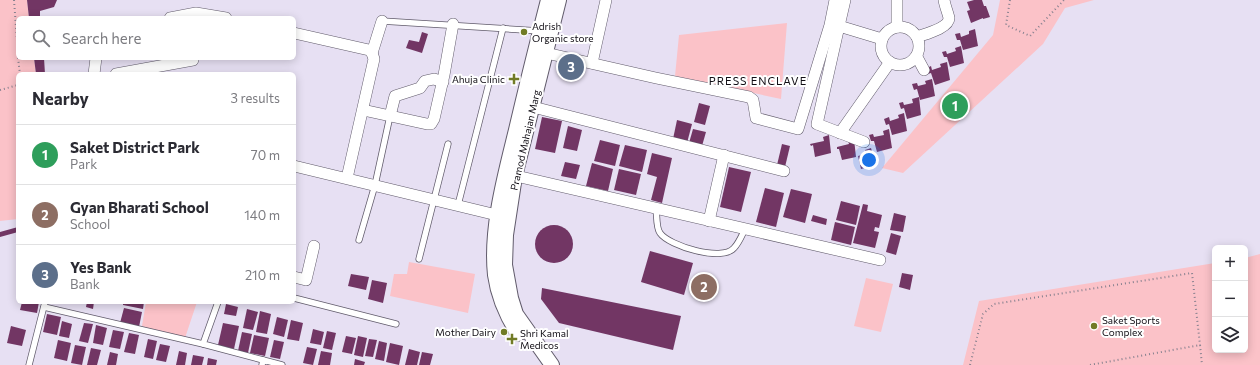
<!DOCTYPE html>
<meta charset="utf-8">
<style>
:root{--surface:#fff;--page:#f7f7f7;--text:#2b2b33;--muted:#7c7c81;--line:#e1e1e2;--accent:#717b26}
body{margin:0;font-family:Commissioner,sans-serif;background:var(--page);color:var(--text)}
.controls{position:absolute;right:12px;bottom:12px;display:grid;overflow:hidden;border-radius:6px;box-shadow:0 2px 10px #0003}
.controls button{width:36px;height:36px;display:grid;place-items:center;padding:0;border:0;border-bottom:1px solid var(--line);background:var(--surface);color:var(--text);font:20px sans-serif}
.you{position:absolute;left:869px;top:160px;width:14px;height:14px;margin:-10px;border:3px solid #fff;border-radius:50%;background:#1a73e8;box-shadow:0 0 0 6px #1a73e833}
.badge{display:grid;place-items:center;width:26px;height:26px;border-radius:50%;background:var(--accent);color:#fff;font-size:13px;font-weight:700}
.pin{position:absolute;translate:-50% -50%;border:2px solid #fff;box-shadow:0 1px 4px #0006}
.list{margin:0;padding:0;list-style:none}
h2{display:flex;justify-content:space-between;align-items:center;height:52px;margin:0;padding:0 16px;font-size:17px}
h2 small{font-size:13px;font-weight:400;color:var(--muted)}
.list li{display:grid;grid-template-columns:26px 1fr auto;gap:12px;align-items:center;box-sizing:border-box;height:60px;padding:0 16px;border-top:1px solid var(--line)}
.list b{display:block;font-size:15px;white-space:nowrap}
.list p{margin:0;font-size:13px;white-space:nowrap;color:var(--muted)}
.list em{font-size:13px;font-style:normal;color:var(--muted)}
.icon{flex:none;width:22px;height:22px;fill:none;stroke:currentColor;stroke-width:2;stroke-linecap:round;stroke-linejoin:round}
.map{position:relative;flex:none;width:1260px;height:365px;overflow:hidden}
.search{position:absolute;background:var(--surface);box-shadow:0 2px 10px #0003;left:16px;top:16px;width:280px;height:44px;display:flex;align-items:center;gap:10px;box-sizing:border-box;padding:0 14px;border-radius:6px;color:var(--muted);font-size:15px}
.panel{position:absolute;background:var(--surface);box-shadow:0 2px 10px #0003;left:16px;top:72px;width:280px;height:232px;border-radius:6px}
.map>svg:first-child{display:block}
.green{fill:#fbc2c8}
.building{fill:#723664}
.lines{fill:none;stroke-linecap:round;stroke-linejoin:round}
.service-casing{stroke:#615b6b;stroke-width:7}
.minor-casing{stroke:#615b6b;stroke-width:12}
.tertiary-casing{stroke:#615b6b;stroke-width:16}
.path{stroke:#87818f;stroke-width:2;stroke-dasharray:1 3;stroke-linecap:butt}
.service{stroke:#fff;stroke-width:5.5}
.minor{stroke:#fff;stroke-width:11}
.tertiary{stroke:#fff;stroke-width:14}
.poi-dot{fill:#717b26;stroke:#fff;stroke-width:1.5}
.labels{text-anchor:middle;stroke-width:4;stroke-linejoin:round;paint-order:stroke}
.poi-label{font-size:10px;fill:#100d14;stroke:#fff;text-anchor:start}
.street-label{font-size:10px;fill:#100d14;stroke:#fff}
.neighbourhood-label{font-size:11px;letter-spacing:1px;fill:#100d14;stroke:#fff}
</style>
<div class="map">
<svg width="1260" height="365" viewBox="0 0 1260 365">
<rect width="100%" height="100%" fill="#e7e0f3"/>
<g class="green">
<polygon points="0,0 27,0 29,18 18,18 18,58 34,58 36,74 18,74 18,219 0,221"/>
<polygon points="1000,0 1094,0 1065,8 1043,44 903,173 882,168 993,35"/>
<polygon points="787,23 781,99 675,76 679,35"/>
<polygon points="1260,254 1260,365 963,365 979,301 1215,263 1215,350 1245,350 1245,258"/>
<polygon points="409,262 475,274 468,313 390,296 394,274 407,274"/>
<polygon points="866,278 893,284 881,332 854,326"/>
<polygon points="146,302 197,302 184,341 142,326"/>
</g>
<g class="building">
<polygon points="27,0 57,0 54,7 40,11 40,18 29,18"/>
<polygon points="974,0 982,0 984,6 986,6 990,17 983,19 983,18 971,23 967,11 970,10 967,2"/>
<polygon points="975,29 978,46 963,50 960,40 957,40 955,34 960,33 961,37 969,34 969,31"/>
<polygon points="422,32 428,34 422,53 406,48 409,40 419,42"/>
<polygon points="961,46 964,63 950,67 947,57 944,57 942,52 946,51 947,54 956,51 955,48"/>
<polygon points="34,58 44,58 45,74 36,74"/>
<polygon points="947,62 950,80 935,85 931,73 928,74 927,68 931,66 932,70 941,67 940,64"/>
<polygon points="932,79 935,96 920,100 917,89 914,90 912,84 917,83 918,86 926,84 925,81"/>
<polygon points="919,97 921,115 907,119 904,108 901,109 899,103 903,102 904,105 913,103 912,99"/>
<polygon points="699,103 710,106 705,125 694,122"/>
<polygon points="904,113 907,131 892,135 889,124 886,125 884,119 889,117 890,121 899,118 898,115"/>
<polygon points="542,117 562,121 555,153 535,149"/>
<polygon points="677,120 692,124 687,143 673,139"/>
<polygon points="568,126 582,130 577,151 563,148"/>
<polygon points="693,129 706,132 702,146 689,143"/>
<polygon points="889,129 892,148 877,152 874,141 871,141 869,135 873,134 874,137 884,135 883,131"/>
<polygon points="829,135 831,153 815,157 813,145 811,146 810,144 824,141 823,137"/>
<polygon points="854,139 856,157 842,160 839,149 837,149 837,147 849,144 848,140"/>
<polygon points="600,140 620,145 615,166 594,161"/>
<polygon points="782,144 790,146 785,167 777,165"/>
<polygon points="625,145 647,150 642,172 619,166"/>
<polygon points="871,148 873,155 869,156 872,166 861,169 858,156 866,154 865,150"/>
<polygon points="652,153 672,158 662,203 651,200 657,177 647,174"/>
<polygon points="565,162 580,165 576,179 561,176"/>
<polygon points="592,163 613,169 608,191 586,186"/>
<polygon points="729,167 751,172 741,212 720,207"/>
<polygon points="619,169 641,174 636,195 614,190"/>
<polygon points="765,188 784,193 776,227 756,222"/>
<polygon points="791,189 812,194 805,223 783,217"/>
<polygon points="841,201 860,206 856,225 836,220"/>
<polygon points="863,204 868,205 867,211 882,215 879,228 875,227 874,231 879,232 875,248 853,243"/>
<polygon points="894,213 906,216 903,232 890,230"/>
<polygon points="813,215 827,219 826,225 811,221"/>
<polygon points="835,222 855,227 851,245 831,240"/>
<circle cx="554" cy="244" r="19"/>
<polygon points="18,227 18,232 0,237 0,232"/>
<polygon points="891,233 901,236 896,255 886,252"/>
<polygon points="650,251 693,263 684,295 641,282"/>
<polygon points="902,273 913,275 910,290 899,287"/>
<polygon points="351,274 369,277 366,290 348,286"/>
<polygon points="372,280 387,283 383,303 368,299"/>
<polygon points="542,288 681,316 673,350 559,323 541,299"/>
<polygon points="22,302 39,302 37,313 20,310"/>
<polygon points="87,302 94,302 93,309 86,307"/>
<polygon points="123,302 144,302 143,309 123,305"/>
<polygon points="226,304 238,307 236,316 224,314"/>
<polygon points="124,308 142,312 139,327 120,323"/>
<polygon points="247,309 258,312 253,330 243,328"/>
<polygon points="260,311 271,314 267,334 256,332"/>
<polygon points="47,314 61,317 57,335 43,332"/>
<polygon points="277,317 288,320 284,337 273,334"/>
<polygon points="291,320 303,323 299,341 287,339"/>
<polygon points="62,321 72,324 69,338 59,336"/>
<polygon points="84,323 93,324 88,343 79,341"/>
<polygon points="223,323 239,326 234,349 218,345"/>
<polygon points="96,325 107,328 103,345 93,343"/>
<polygon points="11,326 26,330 22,346 7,343"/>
<polygon points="313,329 324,332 321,345 310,343"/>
<polygon points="113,330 124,332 120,349 109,347"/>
<polygon points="327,331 336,333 332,350 323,348"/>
<polygon points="242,332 252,334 248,353 238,351"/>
<polygon points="129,333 139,335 135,354 124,352"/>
<polygon points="254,335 269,338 265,356 250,353"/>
<polygon points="346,336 356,338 352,354 342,352"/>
<polygon points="358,336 367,338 363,357 354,355"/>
<polygon points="148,339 157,341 153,359 144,357"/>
<polygon points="369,339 377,340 373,357 365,356"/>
<polygon points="58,340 71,343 67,361 54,358"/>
<polygon points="274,340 284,342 280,359 270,357"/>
<polygon points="379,341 387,343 384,361 375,359"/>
<polygon points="390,343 403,346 399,365 386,362"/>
<polygon points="160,344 170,346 166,362 156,360"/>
<polygon points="75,345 86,347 82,365 71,363"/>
<polygon points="307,347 317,349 313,365 303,363"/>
<polygon points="91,348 101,350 97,365 87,365"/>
<polygon points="409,349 420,352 417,365 405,365"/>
<polygon points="179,351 187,353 185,365 176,365"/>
<polygon points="321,351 332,353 330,365 318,365"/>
<polygon points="110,352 118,354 116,365 107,365"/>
<polygon points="422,352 433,354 430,365 419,365"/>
<polygon points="193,355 204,357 202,365 191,365"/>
<polygon points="208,358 217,360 216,365 207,365"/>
<polygon points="355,359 365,362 364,365 354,365"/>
</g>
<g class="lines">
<defs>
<g id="service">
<polyline points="382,21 540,31"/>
<polyline points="458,205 503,28"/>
<path d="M656,208C657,215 656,228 660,233C669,246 722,262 734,248C739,243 742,235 745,229"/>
<polyline points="359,240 375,185 390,116"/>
<polyline points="419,259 448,144"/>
<polyline points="294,298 396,324"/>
<polyline points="218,302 203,344 263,360"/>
<polyline points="44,307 203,344"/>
<polyline points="29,365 45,302"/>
<polyline points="262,365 263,360 282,365"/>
</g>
<g id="minor">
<polyline points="845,0 839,26 882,39"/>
<polyline points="897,0 897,27"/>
<polyline points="170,18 196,13 226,18"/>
<polyline points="839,26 817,124 864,142"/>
<circle cx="900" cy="46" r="19"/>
<polyline points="294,33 369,50 372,53 374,59 347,178"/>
<path d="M917,37C925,34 949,28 949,18C948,13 945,6 944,0"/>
<polyline points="372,53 382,21"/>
<polyline points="546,53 656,78 749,97 753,100 756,118 798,129 830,25 835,0"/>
<polyline points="917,57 924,70"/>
<polyline points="592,63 606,0"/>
<polyline points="94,74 96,58"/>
<polyline points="116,74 193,60"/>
<polyline points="533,107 784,171"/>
<polyline points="363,110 427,124 431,124 434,119 444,75 453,24"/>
<polyline points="390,116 395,96 420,88 425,81 434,79 443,82"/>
<polyline points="840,133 890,62"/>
<polyline points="294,166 505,217"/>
<polyline points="508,174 880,260"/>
<polyline points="709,221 724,155"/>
<polyline points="294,277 306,280 314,246"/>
</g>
<g id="tertiary">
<path d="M518,334C506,315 498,297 495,275C490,228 505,175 516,130C526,87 537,43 548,0"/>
<polyline points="552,365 516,314 511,298 505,265 506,235 515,176 559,0"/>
</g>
</defs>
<use href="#service" class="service-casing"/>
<use href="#minor" class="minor-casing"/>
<use href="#tertiary" class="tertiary-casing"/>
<g class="path">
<polyline points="14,0 18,54"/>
<polyline points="1010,0 1006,25 1030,36 1064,0"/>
<polyline points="18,58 20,74"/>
<polyline points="0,90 18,85"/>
<polyline points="970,365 983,314 994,304 1192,273 1200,345"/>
<polyline points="1090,365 1200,345 1202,365"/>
</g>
<use href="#service" class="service"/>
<use href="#minor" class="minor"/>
<use href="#tertiary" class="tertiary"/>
</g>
<g class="poi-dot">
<circle cx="524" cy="32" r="4"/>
<path d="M512 73h4v4h4v4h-4v4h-4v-4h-4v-4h4z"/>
<circle cx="1094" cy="326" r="4"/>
<circle cx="504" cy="332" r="4"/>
<path d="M510 333h4v4h4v4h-4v4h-4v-4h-4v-4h4z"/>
</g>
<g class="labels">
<g class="poi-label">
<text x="532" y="30">Adrish<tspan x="532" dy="12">Organic store</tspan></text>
<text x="505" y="83" text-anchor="end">Ahuja Clinic</text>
<text x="1102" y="324">Saket Sports<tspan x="1102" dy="12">Complex</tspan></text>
<text x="496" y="336" text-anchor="end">Mother Dairy</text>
<text x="520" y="337">Shri Kamal<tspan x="520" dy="12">Medicos</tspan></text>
</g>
<g class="street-label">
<text transform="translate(525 140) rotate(-77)" y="4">Pramod Mahajan Marg</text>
</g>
<g class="neighbourhood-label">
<text x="758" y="85">PRESS ENCLAVE</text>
</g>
</g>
</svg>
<div class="controls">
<button>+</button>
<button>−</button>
<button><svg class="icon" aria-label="layers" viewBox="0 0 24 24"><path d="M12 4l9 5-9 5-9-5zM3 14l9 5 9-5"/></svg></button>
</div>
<div class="you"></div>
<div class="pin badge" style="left:955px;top:106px;background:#2e9e5b">1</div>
<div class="pin badge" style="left:704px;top:287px;background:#8d6e63">2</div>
<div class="pin badge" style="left:571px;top:67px;background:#5c6f8a">3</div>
<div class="search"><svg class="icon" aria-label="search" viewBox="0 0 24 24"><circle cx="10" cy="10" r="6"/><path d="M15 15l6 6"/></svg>Search here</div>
<section class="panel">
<h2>Nearby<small>3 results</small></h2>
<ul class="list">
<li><span class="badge" style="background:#2e9e5b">1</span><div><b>Saket District Park</b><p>Park</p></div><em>70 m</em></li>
<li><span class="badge" style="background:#8d6e63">2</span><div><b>Gyan Bharati School</b><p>School</p></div><em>140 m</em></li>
<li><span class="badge" style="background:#5c6f8a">3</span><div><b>Yes Bank</b><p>Bank</p></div><em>210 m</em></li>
</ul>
</section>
</div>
